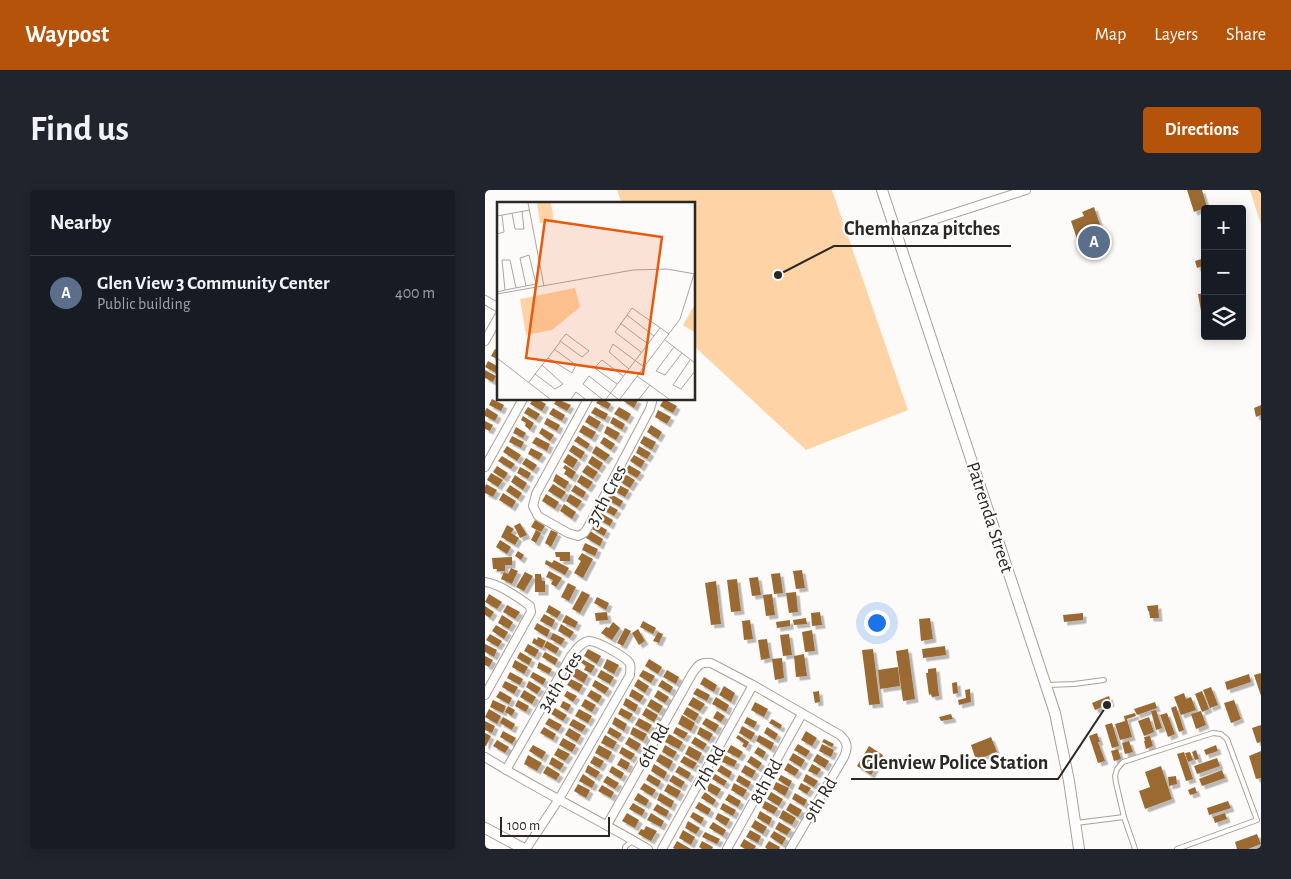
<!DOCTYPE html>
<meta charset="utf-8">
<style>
:root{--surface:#171b24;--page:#20242c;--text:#f1f3f6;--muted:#9ea1a6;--line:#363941;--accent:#b45309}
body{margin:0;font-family:"Alegreya Sans",sans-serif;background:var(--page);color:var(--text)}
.controls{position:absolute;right:15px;top:15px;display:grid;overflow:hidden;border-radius:5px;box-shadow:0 2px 12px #0003}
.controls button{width:45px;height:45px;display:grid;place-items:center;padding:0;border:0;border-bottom:1px solid var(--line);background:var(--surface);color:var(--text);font:25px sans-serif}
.scale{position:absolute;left:15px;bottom:12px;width:110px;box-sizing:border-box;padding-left:5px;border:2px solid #2b2723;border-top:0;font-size:14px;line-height:18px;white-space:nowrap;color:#2b2723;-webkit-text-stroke:4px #fff;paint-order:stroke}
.you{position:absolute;left:391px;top:432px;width:18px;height:18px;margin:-12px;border:4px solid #fff;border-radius:50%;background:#1a73e8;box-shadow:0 0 0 8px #1a73e833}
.badge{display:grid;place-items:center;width:32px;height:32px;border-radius:50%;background:var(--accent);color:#fff;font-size:16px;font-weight:700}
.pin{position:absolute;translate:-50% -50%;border:2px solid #fff;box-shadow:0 1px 5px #0006}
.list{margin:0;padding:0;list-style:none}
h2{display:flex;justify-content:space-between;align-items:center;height:65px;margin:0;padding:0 20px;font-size:21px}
h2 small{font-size:16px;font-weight:400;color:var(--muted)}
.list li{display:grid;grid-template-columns:32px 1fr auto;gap:15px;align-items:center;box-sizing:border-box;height:75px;padding:0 20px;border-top:1px solid var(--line)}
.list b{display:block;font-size:19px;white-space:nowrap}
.list p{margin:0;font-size:16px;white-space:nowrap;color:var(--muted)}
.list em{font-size:16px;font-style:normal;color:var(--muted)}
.icon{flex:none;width:28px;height:28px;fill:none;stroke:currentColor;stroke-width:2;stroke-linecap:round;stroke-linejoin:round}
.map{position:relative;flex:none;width:776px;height:659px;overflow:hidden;border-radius:5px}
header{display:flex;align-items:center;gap:30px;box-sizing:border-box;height:70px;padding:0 25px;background:var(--accent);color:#fff}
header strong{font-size:24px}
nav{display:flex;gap:28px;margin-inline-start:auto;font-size:18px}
.intro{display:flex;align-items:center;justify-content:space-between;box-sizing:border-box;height:120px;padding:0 30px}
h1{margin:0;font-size:35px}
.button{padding:12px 22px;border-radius:5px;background:var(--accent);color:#fff;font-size:18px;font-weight:700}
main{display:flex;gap:30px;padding:0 30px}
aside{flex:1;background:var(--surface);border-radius:5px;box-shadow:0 2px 12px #0003}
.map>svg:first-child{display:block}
.green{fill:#fed3a5}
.building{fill:#9a6b32;filter:url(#shadow)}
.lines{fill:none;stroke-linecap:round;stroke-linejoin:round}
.service-casing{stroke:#aaa196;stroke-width:6}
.minor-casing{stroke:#aaa196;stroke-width:10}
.tertiary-casing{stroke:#aaa196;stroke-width:12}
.service{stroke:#fff;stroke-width:4}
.minor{stroke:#fff;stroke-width:8}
.tertiary{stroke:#fff;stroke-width:10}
.labels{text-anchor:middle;stroke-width:4.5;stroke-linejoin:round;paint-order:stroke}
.street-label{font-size:19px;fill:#2b2723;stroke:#fff}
.inset-road{fill:none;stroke:#a9a6a3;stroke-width:1}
.view{fill:#e8590c;fill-opacity:0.15;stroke:#e8590c;stroke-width:2.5}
.inset-edge{fill:none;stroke:#2b2723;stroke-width:2.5}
.leader{fill:none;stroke:#2b2723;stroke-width:2}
.callout-dot{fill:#2b2723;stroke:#fff;stroke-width:2}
.callout-label{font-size:20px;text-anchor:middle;font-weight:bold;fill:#2b2723;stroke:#fff;stroke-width:4.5;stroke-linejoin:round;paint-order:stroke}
</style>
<header>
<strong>Waypost</strong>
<nav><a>Map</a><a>Layers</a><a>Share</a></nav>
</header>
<div class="intro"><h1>Find us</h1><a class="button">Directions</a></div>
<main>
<aside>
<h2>Nearby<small></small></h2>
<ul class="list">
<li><span class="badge" style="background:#5c6f8a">A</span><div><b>Glen View 3 Community Center</b><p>Public building</p></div><em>400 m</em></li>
</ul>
</aside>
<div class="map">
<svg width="776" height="659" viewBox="0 0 776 659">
<defs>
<filter id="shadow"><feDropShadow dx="3.5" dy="3.5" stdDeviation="0" flood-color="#0004"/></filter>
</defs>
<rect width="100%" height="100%" fill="#fdfbf9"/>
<g class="green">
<polygon points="132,0 347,0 423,220 321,260 209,156 209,14 137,14"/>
<polygon points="765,0 776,0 776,35"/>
</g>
<g class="building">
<polygon points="702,0 717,0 722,17 709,22"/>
<polygon points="609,17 619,46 608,50 606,44 592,49 586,31 599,26 597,22"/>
<polygon points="720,68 720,75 712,78 710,71"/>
<polygon points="720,103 720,120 716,121 713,104"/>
<polygon points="10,159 14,161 14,170 6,166"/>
<polygon points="3,171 14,177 13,184 0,177"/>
<polygon points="0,180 11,186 8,192 0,188"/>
<polygon points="7,209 19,215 16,221 4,215"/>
<polygon points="48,209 52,209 61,214 57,221 45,214"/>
<polygon points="72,209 86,215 82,221 69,214"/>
<polygon points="114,209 118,209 126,214 123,219 111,213"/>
<polygon points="137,209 150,209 153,210 149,218 137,210"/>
<polygon points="179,209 192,216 188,223 175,216"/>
<polygon points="776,215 776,225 771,227 769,218"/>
<polygon points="43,217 55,224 51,230 39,223"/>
<polygon points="110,217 123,224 120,230 106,223"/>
<polygon points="134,217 146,224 142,231 129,224"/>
<polygon points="2,218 13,225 10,231 0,226 0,221"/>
<polygon points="68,218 80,225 77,231 64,224"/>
<polygon points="173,220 186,227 182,234 170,227"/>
<polygon points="104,225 116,232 112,239 100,232"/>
<polygon points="38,226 49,233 45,240 40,236 41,233 36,230"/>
<polygon points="128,227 140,234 137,240 125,233"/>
<polygon points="62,228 75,235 72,241 59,234"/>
<polygon points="0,231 8,235 5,241 0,239"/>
<polygon points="98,235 111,242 107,249 94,242"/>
<polygon points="166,235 177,242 173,249 162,242"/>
<polygon points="122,236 135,243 131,250 119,243"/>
<polygon points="31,237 41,243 38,248 28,243"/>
<polygon points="57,238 69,245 65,251 54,243"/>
<polygon points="27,246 39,252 36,258 24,252"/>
<polygon points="93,246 105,254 102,259 89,251"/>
<polygon points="159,246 171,252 167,260 155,253"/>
<polygon points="51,247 65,254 62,261 47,253"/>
<polygon points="119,247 130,254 126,260 115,253"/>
<polygon points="88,255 100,262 96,269 84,261"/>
<polygon points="22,256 36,265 32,271 18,262"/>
<polygon points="111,256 125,265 120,271 107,263"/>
<polygon points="154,256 166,263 162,269 151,263"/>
<polygon points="46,258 58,264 54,270 43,264"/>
<polygon points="83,264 93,270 88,278 78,272"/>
<polygon points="149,265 160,271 156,278 145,271"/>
<polygon points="17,266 30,274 26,279 13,271"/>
<polygon points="107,266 118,273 114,280 103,273"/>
<polygon points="41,268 52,275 48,281 37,274"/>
<polygon points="80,275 91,282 87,289 79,284 81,280 78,278"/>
<polygon points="102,275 113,282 108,289 97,282"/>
<polygon points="144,275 156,282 152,288 140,281"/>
<polygon points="12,276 23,283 19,289 8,282"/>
<polygon points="35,277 46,283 43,289 32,283"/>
<polygon points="6,283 18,290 13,297 2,290"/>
<polygon points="138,283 150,290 145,298 134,291"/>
<polygon points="71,284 84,292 80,299 68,291"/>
<polygon points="30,285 42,293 38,300 26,292"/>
<polygon points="96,285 108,292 103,299 92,292"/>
<polygon points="1,294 12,300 8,307 0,303 0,297"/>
<polygon points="68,294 81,302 76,309 63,301"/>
<polygon points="132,294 144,300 140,307 129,301"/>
<polygon points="25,295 37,303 33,309 21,301"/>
<polygon points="90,295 101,302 98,308 86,301"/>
<polygon points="18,303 31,311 27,318 14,310"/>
<polygon points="61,304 74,312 70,319 57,311"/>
<polygon points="85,304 97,311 92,318 81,311"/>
<polygon points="126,304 138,311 135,317 123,310"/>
<polygon points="120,313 133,320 129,326 117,319"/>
<polygon points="79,314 91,322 87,329 75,321"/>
<polygon points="116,323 128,330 125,336 113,329"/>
<polygon points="50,330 60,336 56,342 46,337"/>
<polygon points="35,333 42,345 35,348 29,336"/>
<polygon points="110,333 122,340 119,346 107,339"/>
<polygon points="22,335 29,339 26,343 34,348 30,355 16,347"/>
<polygon points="51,340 56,343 51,353 46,350"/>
<polygon points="66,340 73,343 66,357 60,353"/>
<polygon points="105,341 118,349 115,356 101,348"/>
<polygon points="15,350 26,357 22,364 11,357"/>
<polygon points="100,353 113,359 110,366 97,360"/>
<polygon points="33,361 39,365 36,370 30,366"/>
<polygon points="70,362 85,362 85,371 75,371 75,367 71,367"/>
<polygon points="97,363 108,369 98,388 89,383 96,371 93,369"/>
<polygon points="27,367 27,375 20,375 20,381 12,381 12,379 8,379 7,368"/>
<polygon points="61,370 67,373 69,370 84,378 80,385 60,374"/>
<polygon points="26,378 33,381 27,394 16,389 19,382 23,384"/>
<polygon points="317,380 320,398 311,399 308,381"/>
<polygon points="64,381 77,388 71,397 66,394 68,390 61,387"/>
<polygon points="40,382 48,386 39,401 31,397"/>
<polygon points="295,383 298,403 289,404 286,384"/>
<polygon points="50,384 56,384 57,391 60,391 60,402 50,402"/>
<polygon points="273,387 276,405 267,406 264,388"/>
<polygon points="252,389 256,421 246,422 242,390"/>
<polygon points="231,391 236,434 226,435 220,393"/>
<polygon points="83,393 91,397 84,411 76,407"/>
<polygon points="97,401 105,405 95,423 87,419"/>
<polygon points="311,402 313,422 304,423 301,403"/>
<polygon points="4,404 17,412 12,419 0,412"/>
<polygon points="287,404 290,425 281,426 278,405"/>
<polygon points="112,407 124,413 121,420 109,413"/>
<polygon points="22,415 35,422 30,429 18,422"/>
<polygon points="64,415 76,422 72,428 61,422"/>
<polygon points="673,415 674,428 665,428 664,421 663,421 662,416"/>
<polygon points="0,416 9,422 5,428 0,425"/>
<polygon points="122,422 123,430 111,431 110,423"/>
<polygon points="335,422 337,435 327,436 326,423"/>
<polygon points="598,423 598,430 579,432 578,425"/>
<polygon points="59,424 70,430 67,437 55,431"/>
<polygon points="17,425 28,432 24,439 13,433"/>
<polygon points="81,425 93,432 90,438 77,432"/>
<polygon points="321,428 322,434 309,435 308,430"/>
<polygon points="445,428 448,449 436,451 434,429"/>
<polygon points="265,430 268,449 259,450 257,431"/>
<polygon points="305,430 305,436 292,438 291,432"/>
<polygon points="158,431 171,438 168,444 155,437"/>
<polygon points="128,432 135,438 127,450 116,443 121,437 124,438"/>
<polygon points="52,433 65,440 62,447 49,439"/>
<polygon points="76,434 89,442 85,448 73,441"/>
<polygon points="11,435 23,442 19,449 7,441"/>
<polygon points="140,438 146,441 138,456 132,453"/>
<polygon points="153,439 160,451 154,455 147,443"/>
<polygon points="327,440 330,461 320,462 317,442"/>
<polygon points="173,442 178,444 174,453 168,451"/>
<polygon points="68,443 80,449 76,455 65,449"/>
<polygon points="5,444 17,451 13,457 1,450"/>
<polygon points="304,444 307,465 298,466 295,445"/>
<polygon points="53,447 61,451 57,458 47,453 49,448 52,450"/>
<polygon points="282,449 285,468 276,470 273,450"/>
<polygon points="62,451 74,458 71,464 59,457"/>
<polygon points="0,454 12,460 9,467 0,462"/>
<polygon points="43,454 54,460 50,467 39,461"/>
<polygon points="460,456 461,465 438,468 437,459"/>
<polygon points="103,459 116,466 112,474 99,466"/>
<polygon points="388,459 395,514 384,515 377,460"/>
<polygon points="423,459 430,509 418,511 411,461"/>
<polygon points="35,462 47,469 44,475 32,468"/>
<polygon points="60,462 73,469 70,475 57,467"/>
<polygon points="319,464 322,486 311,487 309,466"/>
<polygon points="0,466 8,470 4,477 0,475"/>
<polygon points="297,468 299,488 290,490 287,469"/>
<polygon points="97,469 110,476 106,483 99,480 101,476 95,472"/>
<polygon points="122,469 134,475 129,484 118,478"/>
<polygon points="164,469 177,477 173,484 160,476"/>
<polygon points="30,470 43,477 39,484 27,477"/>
<polygon points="54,472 67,479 64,484 52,478"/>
<polygon points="413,477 415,496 395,499 393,480"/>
<polygon points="91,478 103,485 99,493 87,486"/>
<polygon points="451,478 454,506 447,507 446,504 444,505 441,483 443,483 443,479"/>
<polygon points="116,480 129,487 125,494 112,487"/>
<polygon points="158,480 170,486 166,493 154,486"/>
<polygon points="182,480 194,487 191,494 178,487"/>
<polygon points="25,482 38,489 35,495 22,488"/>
<polygon points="48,482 61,489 58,495 45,487"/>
<polygon points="776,483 776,506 769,485"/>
<polygon points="764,484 766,492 742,500 740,492"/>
<polygon points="219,487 232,495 229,502 215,494"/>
<polygon points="86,489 98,495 94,502 82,495"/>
<polygon points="153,489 164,496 160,503 149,496"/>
<polygon points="110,490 124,498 120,504 107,496"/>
<polygon points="177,490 188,497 185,503 173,496"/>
<polygon points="20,491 33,497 29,504 17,497"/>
<polygon points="44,491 56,498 52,504 41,497"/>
<polygon points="472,492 473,503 468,504 467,493"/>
<polygon points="239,496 250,503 246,512 234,505"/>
<polygon points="726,497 733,515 725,518 718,500"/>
<polygon points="212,498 225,505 222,511 208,504"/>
<polygon points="147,499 159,506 155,512 144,506"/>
<polygon points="485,499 486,512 474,515 473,510 481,508 480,500"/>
<polygon points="39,500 51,507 47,514 35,507"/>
<polygon points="106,500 117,506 113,513 102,506"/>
<polygon points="173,500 184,507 180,513 169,507"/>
<polygon points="15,501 27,508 24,514 11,507"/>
<polygon points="82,501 92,506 88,512 79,506"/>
<polygon points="334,501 335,512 330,513 328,502"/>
<polygon points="717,501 724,519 717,522 710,504"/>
<polygon points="699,503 701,509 706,507 711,520 696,525 689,507"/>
<polygon points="624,506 626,513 610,520 607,513"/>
<polygon points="208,507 220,514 215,521 203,515"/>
<polygon points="231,507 244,515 241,522 227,514"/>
<polygon points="141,508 153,515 150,522 138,515"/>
<polygon points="100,509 111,515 107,522 96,516"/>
<polygon points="166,509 178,516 174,523 162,516"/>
<polygon points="8,510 21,516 18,523 5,517"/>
<polygon points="33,510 44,516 41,522 30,516"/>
<polygon points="749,510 756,529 746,533 739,513"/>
<polygon points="78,511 86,515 83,521 75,517"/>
<polygon points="270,512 283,519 279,527 266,520"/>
<polygon points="670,512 672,518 652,525 649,519"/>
<polygon points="23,516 30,520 27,526 20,522"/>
<polygon points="691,516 699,540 694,542 686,518"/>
<polygon points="202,517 214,524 210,531 198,524"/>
<polygon points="70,518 82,525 78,531 66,524"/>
<polygon points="136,518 148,524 144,530 133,524"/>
<polygon points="161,518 173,525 169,532 157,525"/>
<polygon points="4,519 16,526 12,534 0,527"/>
<polygon points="94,519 107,526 103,533 90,526"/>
<polygon points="671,520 677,538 671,540 666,521"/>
<polygon points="232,521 240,526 236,532 228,528"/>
<polygon points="716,521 721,535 711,539 706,524"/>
<polygon points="650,523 651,526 642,529 647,547 635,550 630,534 640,531 639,526"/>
<polygon points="682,523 690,544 683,547 675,525"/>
<polygon points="466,524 468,529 456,531 454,527"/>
<polygon points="197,525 210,533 206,541 193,534"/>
<polygon points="18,527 30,534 27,540 15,533"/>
<polygon points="130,527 142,534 139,541 127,534"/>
<polygon points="262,527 272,532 269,538 259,533"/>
<polygon points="664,527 669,542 659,546 653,531"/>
<polygon points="64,528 77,535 73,541 60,534"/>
<polygon points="154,528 167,535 163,542 150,535"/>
<polygon points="221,528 234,535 230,542 217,534"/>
<polygon points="88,529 101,536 97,542 84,535"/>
<polygon points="287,529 297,535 295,539 284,533"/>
<polygon points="0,531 10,536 7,543 0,540"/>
<polygon points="627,533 634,556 627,558 620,535"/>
<polygon points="776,535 776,552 772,553 767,538"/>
<polygon points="257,536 270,543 266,550 254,543"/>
<polygon points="59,537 71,544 68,550 55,543"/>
<polygon points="125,537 137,544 133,549 122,543"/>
<polygon points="148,537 162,544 158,551 145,544"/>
<polygon points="191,537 203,543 199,549 188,543"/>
<polygon points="215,537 228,544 224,551 212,544"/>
<polygon points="282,537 293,544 290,550 279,543"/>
<polygon points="84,538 96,545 92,552 80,545"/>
<polygon points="18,541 31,548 27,554 15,547"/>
<polygon points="321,541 332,548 327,556 316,550"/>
<polygon points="0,543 6,546 1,556 0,556"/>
<polygon points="612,543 615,552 613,552 620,571 613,573 604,546"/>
<polygon points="184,544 198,552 194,559 180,552"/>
<polygon points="120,545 132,552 128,559 116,553"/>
<polygon points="253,545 264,552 261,558 257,556 259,553 251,548"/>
<polygon points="274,545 289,553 286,560 271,551"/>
<polygon points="665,546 668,556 661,559 659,551 660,551 659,547"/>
<polygon points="144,547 156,554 152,561 140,554"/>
<polygon points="210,547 222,554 218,560 206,553"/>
<polygon points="506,547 512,562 491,570 486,555"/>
<polygon points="78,548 91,555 87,562 74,555"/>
<polygon points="339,549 349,554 347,557 337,552"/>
<polygon points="12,550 24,557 20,563 8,556"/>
<polygon points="644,551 648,562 640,564 637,553"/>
<polygon points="313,554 325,561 321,567 309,560"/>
<polygon points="337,554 349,560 346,567 334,561"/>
<polygon points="48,555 61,562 57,569 44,561"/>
<polygon points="114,555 127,562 123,570 110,563"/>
<polygon points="180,555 192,562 188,568 177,562"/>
<polygon points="246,555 258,562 254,568 242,562"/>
<polygon points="731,555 733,561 721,565 719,560"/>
<polygon points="204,556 217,563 213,571 200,564"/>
<polygon points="384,556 398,565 386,585 372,576"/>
<polygon points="137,557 150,564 146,570 134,563"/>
<polygon points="273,557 281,562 278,568 269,563"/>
<polygon points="73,558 85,564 80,571 69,565"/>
<polygon points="633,559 636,569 629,571 626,561"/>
<polygon points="711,560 714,569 710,570 707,562"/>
<polygon points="776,561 776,588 771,589 764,566"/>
<polygon points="699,562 708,589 701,591 692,564"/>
<polygon points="705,562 708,570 703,572 700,563"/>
<polygon points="308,563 320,570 316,577 304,570"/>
<polygon points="175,564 188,571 184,579 171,571"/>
<polygon points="332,564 344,571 340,578 328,571"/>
<polygon points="43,565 57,573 52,581 39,574"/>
<polygon points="240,565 252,571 249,577 237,572"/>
<polygon points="109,566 119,571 115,578 105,573"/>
<polygon points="199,566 212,573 208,579 195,572"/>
<polygon points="266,566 277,573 273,579 262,572"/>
<polygon points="67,567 79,574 75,580 64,574"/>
<polygon points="136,568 145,573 142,580 132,575"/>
<polygon points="732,568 735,576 712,584 709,576"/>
<polygon points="303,573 314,580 310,586 299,580"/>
<polygon points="169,574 182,582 179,589 166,581"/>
<polygon points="327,574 336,579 332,585 323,581"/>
<polygon points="103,575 115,582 111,588 100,582"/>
<polygon points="236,575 247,582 244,588 232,581"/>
<polygon points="260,575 271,581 267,588 256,582"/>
<polygon points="62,576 75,584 71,590 58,583"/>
<polygon points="127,576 139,583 136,589 124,582"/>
<polygon points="194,576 206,583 203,589 190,582"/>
<polygon points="676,576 687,609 660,619 654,601 665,597 660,582"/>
<polygon points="737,580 740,588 717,596 714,589"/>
<polygon points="98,584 110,592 107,598 94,591"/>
<polygon points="164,584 176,591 173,597 161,590"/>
<polygon points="230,584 242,591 239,596 227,589"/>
<polygon points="321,584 333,591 329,597 318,591"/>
<polygon points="188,585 200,592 196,598 184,591"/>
<polygon points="254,585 266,592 263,598 251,591"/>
<polygon points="296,585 307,591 304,597 293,590"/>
<polygon points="122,586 134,593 130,599 118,592"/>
<polygon points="691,586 692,594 684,596 683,587"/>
<polygon points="291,592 304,598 300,606 288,599"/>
<polygon points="159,593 171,600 167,606 155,599"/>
<polygon points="225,593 236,599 232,606 221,600"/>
<polygon points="249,593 262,600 258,607 246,600"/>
<polygon points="316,593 326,598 322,604 313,599"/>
<polygon points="93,594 105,600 101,608 89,601"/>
<polygon points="183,594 196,601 192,608 179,601"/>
<polygon points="117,595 129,602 126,608 113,601"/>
<polygon points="710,597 712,603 705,605 703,600"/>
<polygon points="220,602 231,610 228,615 216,608"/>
<polygon points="286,602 298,609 294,616 282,609"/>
<polygon points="153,603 164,610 161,616 149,610"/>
<polygon points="175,603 189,611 186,618 172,610"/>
<polygon points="310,603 322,610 319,616 307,609"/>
<polygon points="244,604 256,611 253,617 240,610"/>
<polygon points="280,611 293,618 289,624 277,618"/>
<polygon points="743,611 746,618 724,625 722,618"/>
<polygon points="214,612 226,619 223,625 210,618"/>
<polygon points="148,613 160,620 157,626 144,619"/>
<polygon points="238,613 251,620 248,626 235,619"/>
<polygon points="305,613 317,620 313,627 301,620"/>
<polygon points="172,614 184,621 181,627 168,620"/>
<polygon points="298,620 311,628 307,635 294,628"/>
<polygon points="275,621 287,628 284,635 272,628"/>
<polygon points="208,622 219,628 216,634 205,627"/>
<polygon points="142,623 154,630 150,638 137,631"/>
<polygon points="166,623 179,631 176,637 162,630"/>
<polygon points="233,623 245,629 241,636 230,629"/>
<polygon points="740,623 742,629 730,633 728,627"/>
<polygon points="270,630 282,637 278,644 266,637"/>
<polygon points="203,631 215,638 211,644 200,638"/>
<polygon points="228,632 241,640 238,646 224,638"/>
<polygon points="294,632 306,639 302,645 290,639"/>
<polygon points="161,636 172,641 166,651 153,644 156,639 159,640"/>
<polygon points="198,640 210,647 206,655 194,648"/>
<polygon points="265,640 276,646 273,653 261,647"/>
<polygon points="289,641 301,648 297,655 285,647"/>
<polygon points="220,642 235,649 232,654 217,647"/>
<polygon points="772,644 776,654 763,659 752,659 750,652"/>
<polygon points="259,649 271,656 269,659 260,659 255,656"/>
<polygon points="192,651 206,659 190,659 188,658"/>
<polygon points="217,651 228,657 227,659 217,659 214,657"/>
<polygon points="284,651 295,657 294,659 282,659 280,657"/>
</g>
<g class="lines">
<defs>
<g id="service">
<polyline points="562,495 589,494 619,490"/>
<polyline points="591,633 639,627"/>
<polyline points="140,659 140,657 148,650"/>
<polyline points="650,659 639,627 631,593 630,586 632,579 638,572 728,543 736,544 742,549 772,630 692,659"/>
</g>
<g id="minor">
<polyline points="411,42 541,0"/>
<polyline points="0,110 14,118"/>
<polyline points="0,151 14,126"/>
<polyline points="103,209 51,304 48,316 53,326 83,343 93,346 99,343 102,339 165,219 167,212 166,209"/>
<polyline points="0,277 38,209"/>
<path d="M0,392C14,394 33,407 45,416L46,422L0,505"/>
<path d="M0,567C53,600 109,627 163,659"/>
<path d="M21,580L86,466C91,460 96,452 104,451C112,451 142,467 145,474C146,478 145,481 145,485L74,609L41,659"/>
<path d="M122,635L207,484C213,475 215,472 226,473L268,495L355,545C363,552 363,558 359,567L305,659"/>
<polyline points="177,659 268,495"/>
<polyline points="242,659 317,524"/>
</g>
<g id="tertiary">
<polyline points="397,0 570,523 584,591 594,659"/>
<polyline points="0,638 39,659"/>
</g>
</defs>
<use href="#service" class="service-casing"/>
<use href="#minor" class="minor-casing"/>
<use href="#tertiary" class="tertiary-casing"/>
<use href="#service" class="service"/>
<use href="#minor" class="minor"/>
<use href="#tertiary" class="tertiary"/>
</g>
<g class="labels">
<g class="street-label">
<text transform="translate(120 305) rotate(-62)" y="7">37th Cres</text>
<text transform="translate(506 327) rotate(72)" y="7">Patrenda Street</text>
<text transform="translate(74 491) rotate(-58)" y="7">34th Cres</text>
<text transform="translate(167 555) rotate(-61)" y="7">6th Rd</text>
<text transform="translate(223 577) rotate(-61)" y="7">7th Rd</text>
<text transform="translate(280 591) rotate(-61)" y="7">8th Rd</text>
<text transform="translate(334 609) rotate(-59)" y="7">9th Rd</text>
</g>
</g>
<g transform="translate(12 12)">
<rect width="198" height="198" fill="#fdfbf9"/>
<path d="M40,1H54L57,19L43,21ZM78,86L83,105L55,128L29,133L23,97ZM197,104L198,130H197L186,123Z" fill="#fed3a5"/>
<path class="inset-road" d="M31,1L47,84M15,11L18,27H27L25,9M0,14L33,8M0,32L7,30L5,13M8,88L5,58H13L19,86M0,90L8,88L39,82L32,53L23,56L29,84M0,92L136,68L170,67L198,72M130,113L157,134M123,121L151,142M168,138L198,161M144,150L118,130L135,106L172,132M0,156L53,197M51,156L75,171L79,163L57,147M193,158L176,183L184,187L198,169M132,167L112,150L116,142L147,165M159,169L168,173L185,151M159,169L177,145M38,172L58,187L66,182L45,163M140,174L172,197M32,180L38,172L45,163L51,156L63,140V139L68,133L69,132L92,149L85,155L63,139M120,182L99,167L100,163L105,158L126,174M74,197L79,190L88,197M105,197L86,182L92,174L121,197M109,197L163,126M123,197L183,117L197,72M142,197L153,183"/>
<path class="view" d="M48,18L165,35L146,172L29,156Z"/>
<rect width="198" height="198" class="inset-edge"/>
</g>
<path class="leader" d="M293 85L349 56H526M622 515L573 589H366"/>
<g class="callout-dot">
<circle cx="293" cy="85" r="5"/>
<circle cx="622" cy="515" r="5"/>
</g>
<g class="callout-label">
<text x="437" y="45">Chemhanza pitches</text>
<text x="470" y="579">Glenview Police Station</text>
</g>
</svg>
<div class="controls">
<button>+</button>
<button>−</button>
<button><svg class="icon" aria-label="layers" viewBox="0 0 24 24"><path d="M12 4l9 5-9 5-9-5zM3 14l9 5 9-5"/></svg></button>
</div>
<div class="scale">100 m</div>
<div class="you"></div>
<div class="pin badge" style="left:609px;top:52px;background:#5c6f8a">A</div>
</div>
</main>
